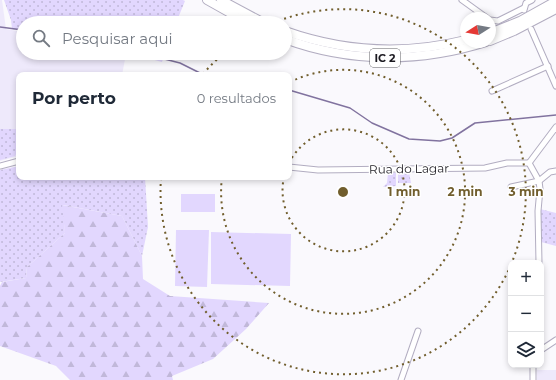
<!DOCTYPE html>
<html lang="pt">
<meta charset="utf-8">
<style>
:root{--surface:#fff;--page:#f6f6f7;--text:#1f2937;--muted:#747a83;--line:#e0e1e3}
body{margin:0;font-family:Montserrat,sans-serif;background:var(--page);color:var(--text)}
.controls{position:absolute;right:12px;bottom:12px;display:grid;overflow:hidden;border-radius:8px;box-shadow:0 2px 6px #0003}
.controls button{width:36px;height:36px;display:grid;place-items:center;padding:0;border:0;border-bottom:1px solid var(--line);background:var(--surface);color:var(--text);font:20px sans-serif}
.compass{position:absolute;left:460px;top:12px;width:36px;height:36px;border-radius:50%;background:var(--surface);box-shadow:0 2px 6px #0003;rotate:259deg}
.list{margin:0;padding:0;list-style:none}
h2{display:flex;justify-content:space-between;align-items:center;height:52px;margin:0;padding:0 16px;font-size:17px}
h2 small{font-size:13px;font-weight:400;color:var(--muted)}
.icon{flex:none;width:22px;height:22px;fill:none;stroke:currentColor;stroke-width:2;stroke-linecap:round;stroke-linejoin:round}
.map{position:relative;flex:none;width:556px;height:380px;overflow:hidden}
.search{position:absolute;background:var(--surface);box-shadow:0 2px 6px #0003;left:16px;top:16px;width:276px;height:44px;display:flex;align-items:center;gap:10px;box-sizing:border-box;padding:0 14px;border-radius:22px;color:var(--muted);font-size:15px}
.panel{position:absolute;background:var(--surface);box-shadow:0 2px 6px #0003;left:16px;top:72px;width:276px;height:108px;border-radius:8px}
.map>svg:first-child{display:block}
.built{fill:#eee9fb}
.grass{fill:url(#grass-dots)}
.forest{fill:url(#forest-firs)}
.pitch{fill:#e2d7fe}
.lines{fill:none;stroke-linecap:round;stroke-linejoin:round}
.stream{stroke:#81739f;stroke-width:1.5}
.minor-casing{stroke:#b2adc1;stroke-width:7}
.trunk-casing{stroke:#b2adc1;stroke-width:10}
.minor{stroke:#fff;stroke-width:5}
.trunk{stroke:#fff;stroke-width:8}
.ring{fill:none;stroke:#715e2d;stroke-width:2;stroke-dasharray:2 4}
.labels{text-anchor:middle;stroke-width:3;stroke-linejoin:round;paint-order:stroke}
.shield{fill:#fff;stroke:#5f5e63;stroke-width:1}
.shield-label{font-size:11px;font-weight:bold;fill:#1b1920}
.street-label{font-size:12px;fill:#1b1920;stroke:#fff}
.centre{fill:#715e2d;stroke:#fff;stroke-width:2}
.ring-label{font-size:12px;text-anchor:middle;font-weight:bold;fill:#715e2d;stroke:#fff;stroke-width:3;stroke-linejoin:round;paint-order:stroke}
</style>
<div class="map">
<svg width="556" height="380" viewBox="0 0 556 380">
<defs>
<pattern id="grass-dots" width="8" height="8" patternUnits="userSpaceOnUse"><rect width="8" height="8" fill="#e2d7fe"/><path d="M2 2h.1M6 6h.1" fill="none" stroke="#c1b8d9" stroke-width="1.8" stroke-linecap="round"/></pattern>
<pattern id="forest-firs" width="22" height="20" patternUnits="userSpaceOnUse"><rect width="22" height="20" fill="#e2d7fe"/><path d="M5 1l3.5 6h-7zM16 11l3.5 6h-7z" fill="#c1b8d9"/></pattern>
</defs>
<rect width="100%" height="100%" fill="#faf9fd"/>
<g class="built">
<polygon points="0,0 2,0 6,29 23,32 23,53 126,54 122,75 19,75 19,156 0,161"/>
<rect x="537" y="370" width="19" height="10"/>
</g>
<g class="grass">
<polygon points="4,0 183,0 185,1 176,23 23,23 23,31 12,29 11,20"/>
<polygon points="129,53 165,53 162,62"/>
<polygon points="0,129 19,129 19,149 15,156 0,160"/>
<polygon points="19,166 19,177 145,177 148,227 142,256 122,216 63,205 65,233 27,267 26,278 0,282 0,170"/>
<polygon points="409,172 411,183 398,183 398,173"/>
<polygon points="388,173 396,173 396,186 383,187 387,183"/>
<polygon points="540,209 556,213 556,246 541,242"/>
</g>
<polygon class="forest" points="62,205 122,216 142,256 143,279 170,296 269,303 246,329 213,359 172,376 173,380 70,380 56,366 0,346 0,286 2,282 26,278 27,267 65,233"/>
<g class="pitch">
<rect x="181" y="194" width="34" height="18"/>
<polygon points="176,230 209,230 207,287 175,286"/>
<polygon points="211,232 291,234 290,286 211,284"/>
</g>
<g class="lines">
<g class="stream">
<polyline points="0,27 23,30"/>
<polyline points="141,53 180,63 204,75"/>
<polyline points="289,90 350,108 372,123 409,139 440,141 452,138 475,123 556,115"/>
</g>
<defs>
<g id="minor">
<polyline points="462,0 487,18"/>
<polyline points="524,10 526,3 532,0"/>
<polyline points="490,20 498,21 524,8"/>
<polyline points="531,29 556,86"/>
<polyline points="492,91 548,66"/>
<polyline points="529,163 539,181 540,189 538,211 539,263"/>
<polyline points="529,163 556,127"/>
<polyline points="0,166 19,161"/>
<polyline points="289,167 318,170 485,168 507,163 529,163"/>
<polyline points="511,187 539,181 550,172 556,171"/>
<polyline points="541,350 556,340"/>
<polyline points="401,380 418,331"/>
<polyline points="533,380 533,365"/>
</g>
<g id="trunk">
<polyline points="207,0 248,23"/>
<polyline points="221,0 264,23"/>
<path d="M285,31C344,52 405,55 466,40"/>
<polyline points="490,33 520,21 556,1"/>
<path d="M285,39C350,63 420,63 486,42"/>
<polyline points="490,41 514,31 556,9"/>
</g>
</defs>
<use href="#minor" class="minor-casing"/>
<use href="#trunk" class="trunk-casing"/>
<use href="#minor" class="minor"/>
<use href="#trunk" class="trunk"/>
</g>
<g class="ring">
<path d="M289 163A61 61 0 1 1 284 177"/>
<path d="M290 82A122 122 0 1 1 222 177"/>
<path d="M511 265A183 183 0 0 1 161 178M203 74A183 183 0 0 1 223 54M273 23A183 183 0 0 1 512 262"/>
</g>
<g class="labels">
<rect class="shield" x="370" y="49" width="30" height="18" rx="3"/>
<g class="shield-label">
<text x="385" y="62">IC 2</text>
</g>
<g class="street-label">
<text transform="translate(409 169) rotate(-1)" y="4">Rua do Lagar</text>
</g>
</g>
<circle cx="343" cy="192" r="6" class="centre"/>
<g class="ring-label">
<text x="404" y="196">1 min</text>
<text x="465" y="196">2 min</text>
<text x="526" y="196">3 min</text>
</g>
</svg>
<div class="controls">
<button>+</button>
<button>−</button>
<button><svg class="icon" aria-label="layers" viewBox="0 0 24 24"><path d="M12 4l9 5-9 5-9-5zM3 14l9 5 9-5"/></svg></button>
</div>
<svg class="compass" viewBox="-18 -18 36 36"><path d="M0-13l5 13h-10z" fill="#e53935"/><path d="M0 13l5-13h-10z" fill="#747a83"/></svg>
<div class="search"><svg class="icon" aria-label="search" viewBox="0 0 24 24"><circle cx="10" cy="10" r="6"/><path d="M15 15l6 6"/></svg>Pesquisar aqui</div>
<section class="panel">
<h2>Por perto<small>0 resultados</small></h2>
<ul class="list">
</ul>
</section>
</div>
